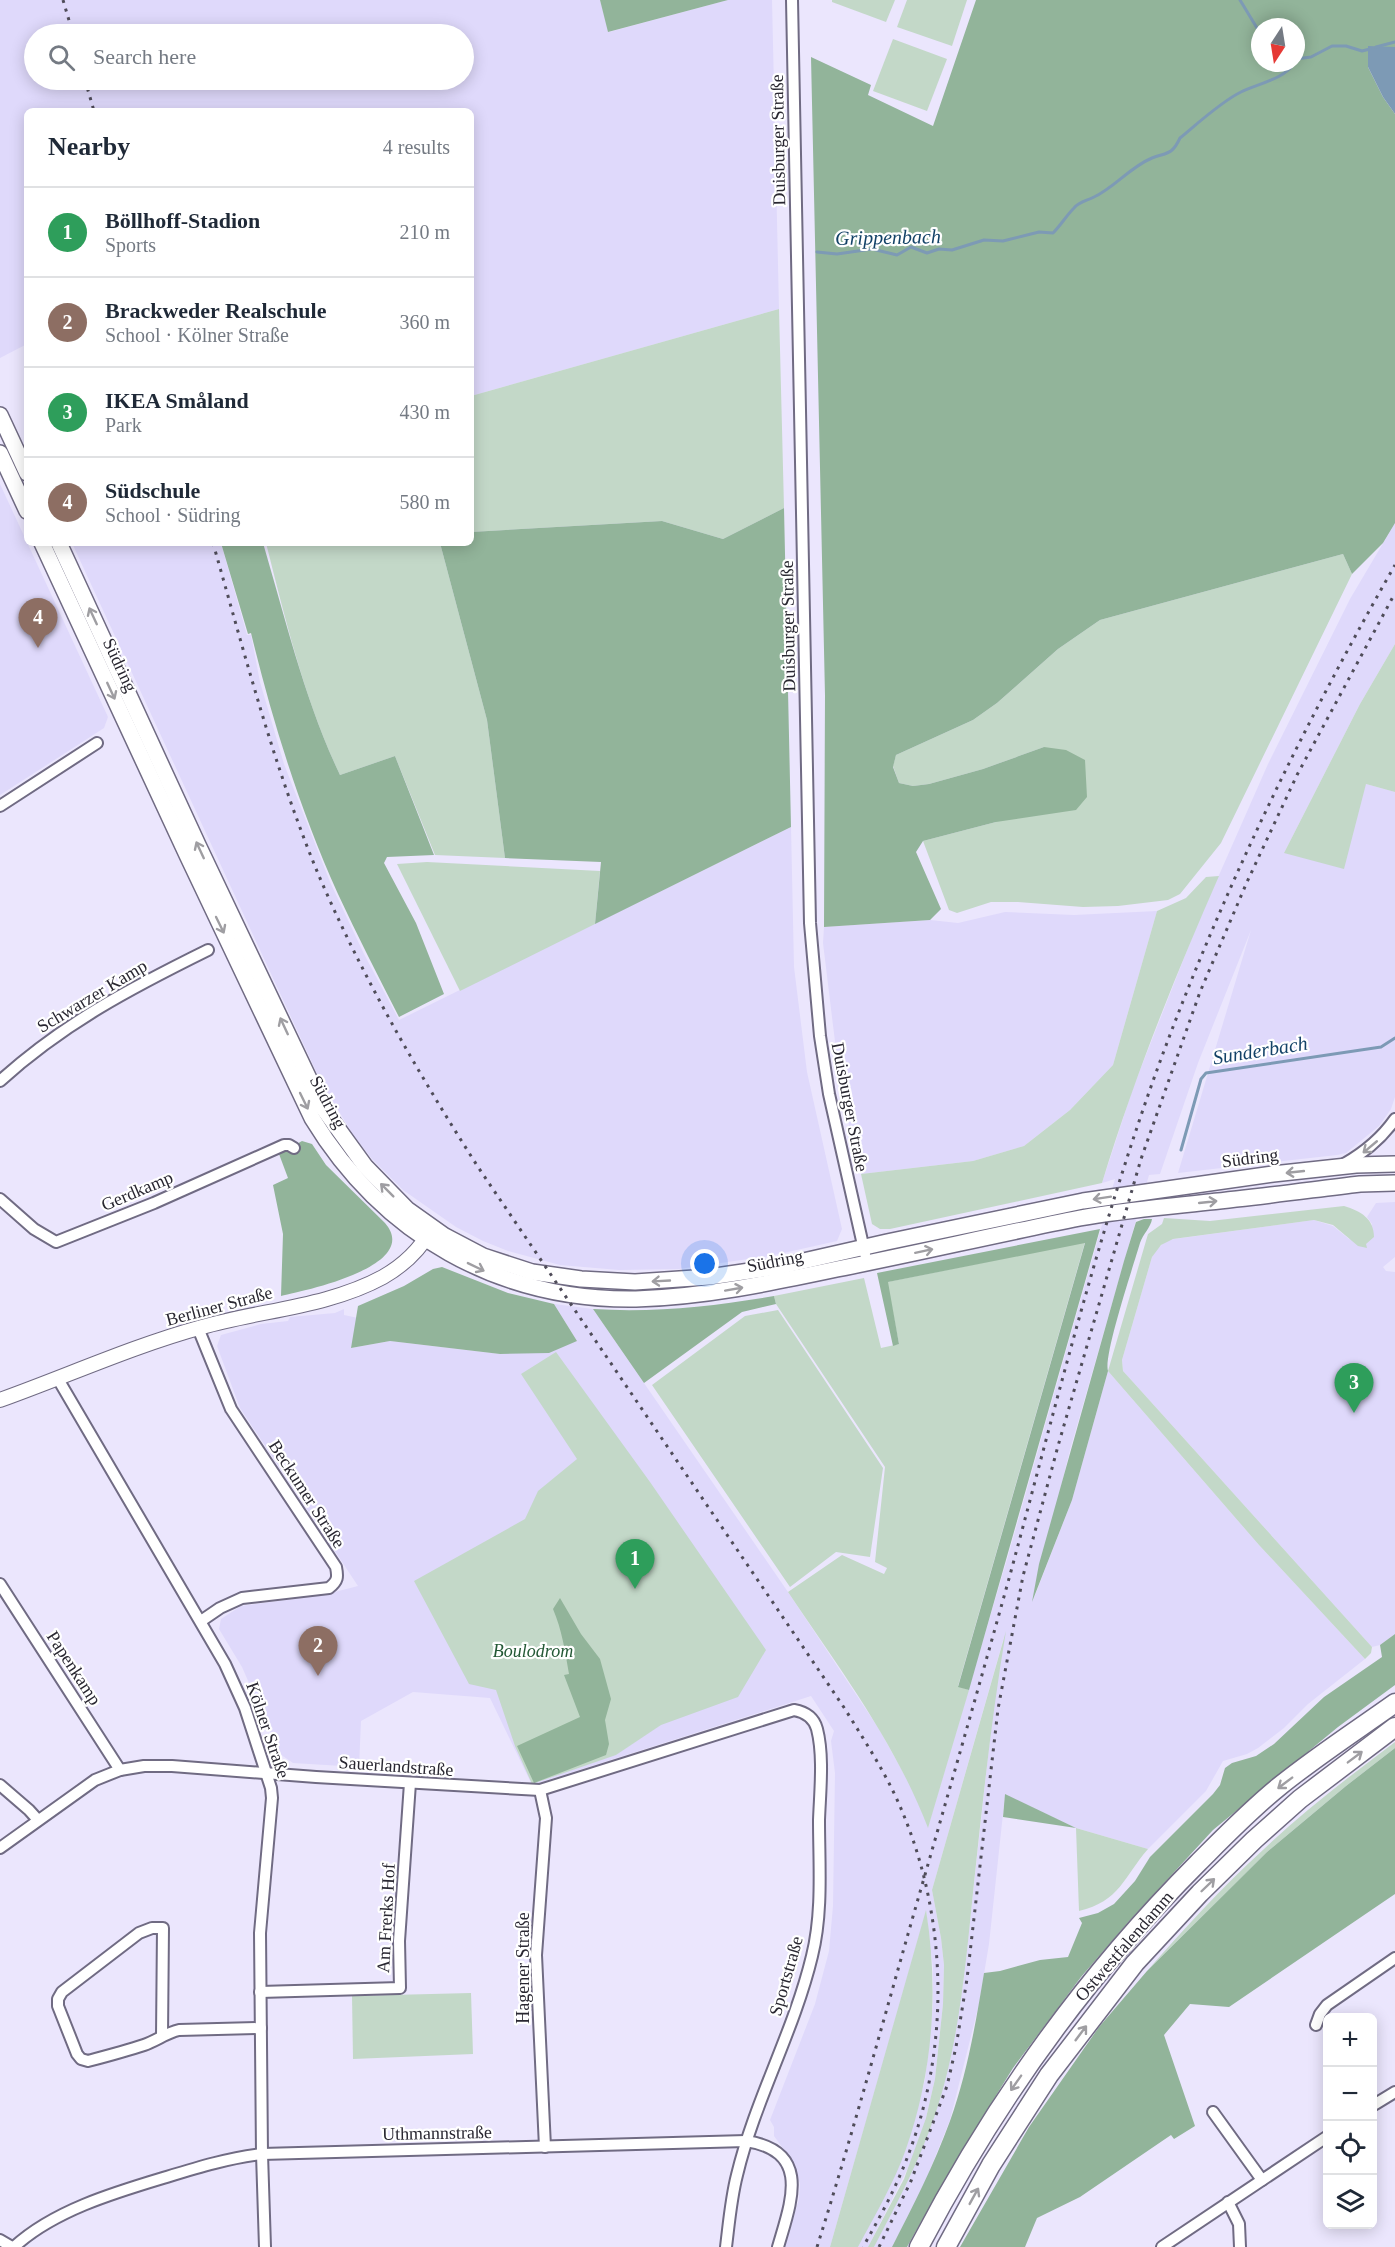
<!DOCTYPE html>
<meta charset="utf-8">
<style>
:root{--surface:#fff;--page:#f2f2f3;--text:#1f2937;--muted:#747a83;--line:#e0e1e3;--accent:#2a7066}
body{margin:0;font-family:Georgia,serif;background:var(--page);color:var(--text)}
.controls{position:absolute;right:18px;bottom:18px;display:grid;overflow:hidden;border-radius:9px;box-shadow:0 3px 15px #0003}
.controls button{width:54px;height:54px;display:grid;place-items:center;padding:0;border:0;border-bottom:2px solid var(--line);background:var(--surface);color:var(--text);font:30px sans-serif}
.compass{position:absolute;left:1251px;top:18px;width:54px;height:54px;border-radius:50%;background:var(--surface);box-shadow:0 3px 15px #0003;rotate:192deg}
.you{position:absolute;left:705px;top:1264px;width:21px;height:21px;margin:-15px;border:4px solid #fff;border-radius:50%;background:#1a73e8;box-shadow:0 0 0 9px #1a73e833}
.badge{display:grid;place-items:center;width:39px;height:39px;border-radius:50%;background:var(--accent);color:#fff;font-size:20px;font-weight:700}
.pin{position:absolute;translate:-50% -50px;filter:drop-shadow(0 2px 3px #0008)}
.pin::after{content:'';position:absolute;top:32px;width:21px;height:18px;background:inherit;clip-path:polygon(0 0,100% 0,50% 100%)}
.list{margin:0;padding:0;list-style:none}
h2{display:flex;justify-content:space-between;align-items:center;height:78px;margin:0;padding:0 24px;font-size:26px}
h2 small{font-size:20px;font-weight:400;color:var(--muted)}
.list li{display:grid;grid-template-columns:39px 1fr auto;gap:18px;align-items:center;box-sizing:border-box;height:90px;padding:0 24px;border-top:2px solid var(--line)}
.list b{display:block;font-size:22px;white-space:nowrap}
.list p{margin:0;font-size:20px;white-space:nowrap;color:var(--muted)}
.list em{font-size:20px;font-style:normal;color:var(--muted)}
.icon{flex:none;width:33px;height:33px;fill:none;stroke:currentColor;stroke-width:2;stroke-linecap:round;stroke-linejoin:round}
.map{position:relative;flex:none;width:1395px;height:2247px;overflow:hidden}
.search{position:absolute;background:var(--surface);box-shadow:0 3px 15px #0003;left:24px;top:24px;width:450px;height:66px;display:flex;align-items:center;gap:15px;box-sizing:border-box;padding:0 21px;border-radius:33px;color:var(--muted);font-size:22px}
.panel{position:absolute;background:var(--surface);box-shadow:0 3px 15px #0003;left:24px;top:108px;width:450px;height:438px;border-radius:9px}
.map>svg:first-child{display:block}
.built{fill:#dfd9fb;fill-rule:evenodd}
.green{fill:#c3d8c8}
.forest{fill:#92b49a;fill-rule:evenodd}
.water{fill:#7d9ab5}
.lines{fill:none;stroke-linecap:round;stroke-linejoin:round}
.stream{stroke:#7d9ab5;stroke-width:3}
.minor-casing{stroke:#706b83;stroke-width:14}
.tertiary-casing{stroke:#706b83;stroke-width:16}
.secondary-casing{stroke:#706b83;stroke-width:18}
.trunk-casing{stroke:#706b83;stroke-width:21}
.minor{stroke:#fff;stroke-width:10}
.tertiary{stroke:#fff;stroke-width:14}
.secondary{stroke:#fff;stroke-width:15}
.trunk{stroke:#fff;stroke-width:18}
.rail{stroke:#4f4c59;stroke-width:3;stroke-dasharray:3 6;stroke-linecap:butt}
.oneway{stroke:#9f9ea2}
.labels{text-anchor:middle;stroke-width:4.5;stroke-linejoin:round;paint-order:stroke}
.street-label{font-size:18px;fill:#292731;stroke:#fff}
.park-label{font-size:18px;font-style:italic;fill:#245936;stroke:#fff}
.water-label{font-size:20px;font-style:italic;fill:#134267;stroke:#fff}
</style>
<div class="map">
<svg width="1395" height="2247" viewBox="0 0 1395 2247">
<rect width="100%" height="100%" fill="#ebe6fd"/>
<g class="built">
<path d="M0,0H600L609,32L728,0H772L779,309L471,396V111H27V344L0,358ZM34,34H464V80H34Z"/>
<polygon points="0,484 108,717 104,728 0,795"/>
<polygon points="1395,523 1395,644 1360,704 1284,853 1366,784 1395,792 1395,1097 1391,1109 1379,1126 1346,1153 1337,1155 1178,1173 1251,930 1198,1063 1160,1174 1149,1175 1070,1450 1034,1598 1072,1500 1108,1371 1259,1545 1365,1659 1308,1704 1284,1728 1258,1748 1247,1754 1223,1761 1206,1791 1148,1849 1076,1828 1005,1795 989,1944 979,2004 950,2120 923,2187 892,2247 874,2247 916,2161 935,2115 953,2046 964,1978 993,1710 1004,1637 932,1890 941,1938 944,1965 943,2004 935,2079 926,2118 912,2160 868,2247 858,2247 906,2149 925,2080 933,2006 933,1968 926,1912 830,2247 785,2247 799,2199 800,2184 793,2162 774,2136 774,2127 770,2120 815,2004 829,1951 833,1906 835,1773 831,1741 834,1731 811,1696 532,1785 490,1698 413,1692 361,1721 359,1767 293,1763 280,1754 242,1667 219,1629 221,1619 241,1606 323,1595 358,1586 240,1408 217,1346 221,1335 261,1324 288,1321 290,1317 335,1313 344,1309 344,1315 358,1318 351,1348 390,1341 500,1354 577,1341 554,1304 593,1309 788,1592 879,1729 915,1794 928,1827 1008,1556 1115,1179 1102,1183 1133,1088 1197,925 1268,764 1350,599"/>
<polygon points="72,543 221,543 247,635 251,635 260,682 284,764 330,882 364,954 399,1020 791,827 794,967 807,1072 842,1229 837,1241 770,1256 679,1269 619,1270 560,1265 508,1251 483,1241 456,1227 403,1190 372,1159 354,1136 321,1082"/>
<polygon points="1157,911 1113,1065 1070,1110 1024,1146 973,1161 861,1174 841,1091 823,943 824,927 930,920 958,923 1005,912 1074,915"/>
<polygon points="1395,1202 1395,1257 1383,1267 1386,1271 1395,1272 1395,1634 1380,1645 1372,1647 1133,1382 1123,1371 1122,1360 1152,1257 1156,1250 1167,1240 1314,1220 1333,1226 1349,1239 1366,1244 1372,1224 1367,1217 1376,1203"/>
</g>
<g class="green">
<polygon points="832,0 895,0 886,22 832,2"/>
<polygon points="907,0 967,0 952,46 897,27"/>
<polygon points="893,39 947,59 927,111 873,91"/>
<polygon points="779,309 784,508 723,539 662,521 471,532 471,396"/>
<path d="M266,543H440L487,720L505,858L435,855L395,756L340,775C305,701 286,622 266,543Z"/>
<polygon points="1343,554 1352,574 1221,843 1180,894 1168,900 1118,906 1083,907 1018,902 991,902 957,913 949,910 923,841 996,822 1044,747 983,769 929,784 913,786 899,783 893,766 896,755 973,720 997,703 1058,649 1100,620"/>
<polygon points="1395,644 1395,792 1366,784 1344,869 1284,853 1360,704"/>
<polygon points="427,862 600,871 595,924 460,991 397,864"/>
<path d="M1219,876C1175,976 1134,1078 1102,1183L890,1229H880L872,1224L861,1174L973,1161L1024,1146L1070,1110L1113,1065L1157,911L1186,898L1206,877Z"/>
<path d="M1344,1206C1361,1211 1374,1219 1374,1237L1366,1244L1367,1248L1358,1246L1333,1225L1314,1220L1173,1239L1161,1245L1152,1257L1122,1360L1123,1371L1133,1382L1372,1647L1371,1653L1365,1659L1259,1545L1108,1371L1148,1234L1162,1224L1164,1218L1210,1221Z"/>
<path d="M1085,1242L958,1686L969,1690L928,1828C895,1742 839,1668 788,1592L842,1555L884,1574L887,1568L875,1562L885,1467L776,1304L774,1296L864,1278L881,1348L899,1344L887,1282Z"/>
<polygon points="778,1310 883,1468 870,1557 836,1552 790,1587 652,1385 745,1316"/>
<polygon points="556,1352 650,1482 766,1650 738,1697 661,1725 616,1755 532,1784 515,1746 496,1690 469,1684 414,1581 525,1519 538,1491 577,1459 521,1374"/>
<path d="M1006,1631C992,1714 983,1798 974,1883C966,1960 960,2041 935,2115C920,2160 896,2205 874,2247H868L904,2179L926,2118L935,2079L943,2004L944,1965L941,1938L932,1890Z"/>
<path d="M1395,1742V1748L1346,1786L1267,1852L1147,1971C1184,1929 1222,1887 1264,1849C1305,1810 1350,1776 1395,1742Z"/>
<path d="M1076,1828L1148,1849C1123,1878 1120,1901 1079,1911Z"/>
<path d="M926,1910C939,1990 933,2072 906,2149C894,2183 875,2215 858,2247H830Z"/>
<polygon points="471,1993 473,2054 353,2059 352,1996"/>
</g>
<g class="forest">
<polygon points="600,0 728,0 608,32"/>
<path d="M976,0H1395V47H1368V67L1383,97L1395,114V523L1383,543L1352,574L1343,554L1100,620L1058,649L997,703L973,720L896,755L893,767L899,783L913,786L929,784L983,769L1044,747L1066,750L1085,760L1087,797L1076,810L996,822L923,841L916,852L941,909L930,920L824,927L825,695L811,57L871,85L868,95L933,126ZM1260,27H1296V63H1260Z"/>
<polygon points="784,508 791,827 595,924 601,862 505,858 487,720 440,543 471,543 471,532 662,521 723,539"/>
<path d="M221,543H263C286,621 305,701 340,775L395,756L434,855L387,857L384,863L416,923L444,994L399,1017C378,976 357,935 338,894C300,810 273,723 251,633L248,634Z"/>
<path d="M302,1141L312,1144L326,1165L385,1223C422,1266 307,1290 281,1296L283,1234L273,1185L288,1178L279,1154Z"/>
<path d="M1144,1219H1152C1151,1227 1143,1234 1140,1243C1134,1264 1103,1356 1108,1371L1072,1500L1032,1602L1039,1564L1124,1261L1136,1222Z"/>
<polygon points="1100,1229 969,1690 958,1687 1085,1243 888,1282 899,1344 893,1346 877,1273"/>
<polygon points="442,1267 508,1293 554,1304 577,1341 549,1353 500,1354 390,1341 351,1348 358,1306 404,1286 433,1269"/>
<path d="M774,1296L776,1304L742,1312L644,1383L593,1309C655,1313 714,1306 774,1296Z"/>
<path d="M560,1598L581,1634L600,1659L611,1699L605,1720L609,1744L606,1755L534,1783L517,1746L580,1717L564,1675L569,1674C565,1651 562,1630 553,1609Z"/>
<path d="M1395,1634V1685L1338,1727L1213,1830L1130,1920L1081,1977L1013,2068L952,2167L907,2247H892C913,2206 934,2165 950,2121C967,2074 976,2022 984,1973L1000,1971L1040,1960L1068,1957L1082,1923L1079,1918L1098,1913L1114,1904L1135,1881L1150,1857L1213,1794L1220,1785L1225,1768L1232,1763L1256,1756L1274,1744L1324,1697L1382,1657L1380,1645Z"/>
<polygon points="1395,1748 1395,1894 1229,2007 1190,2004 1164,2035 1195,2126 1174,2139 1171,2135 1080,2197 1037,2218 1025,2247 960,2247 1029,2127 1099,2027 1147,1971 1267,1852 1346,1786"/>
<polygon points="1005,1794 1076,1828 1003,1817"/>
</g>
<polygon class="water" points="1368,46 1395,47 1395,114 1383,97 1368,67"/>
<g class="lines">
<g class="stream">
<polyline points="1240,0 1260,33"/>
<polyline points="1376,47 1395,42"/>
<polyline points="1296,59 1311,57 1332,46 1346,46 1362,51 1370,49"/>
<path d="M817,252L837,254L872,249L897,255L911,247L927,253L939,249L952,250L984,240L1003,241L1039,232L1053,233C1061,225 1066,216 1074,208C1080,201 1087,201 1094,197C1114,188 1130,167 1152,158C1168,152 1172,155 1180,138C1197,124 1222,101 1241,92C1257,84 1285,79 1294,63"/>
<polyline points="1181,1150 1201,1079 1206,1073 1381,1047 1395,1038"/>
</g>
<defs>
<g id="minor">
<polyline points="792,0 810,923 820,1036 829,1094 865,1254"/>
<polyline points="0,806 97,743"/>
<path d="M0,1081C64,1023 131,988 208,950"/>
<path d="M1344,1164C1365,1152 1381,1139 1395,1119"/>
<polyline points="0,1199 34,1229 56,1242 154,1203 284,1145 289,1145 294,1148"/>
<path d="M198,1328L231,1409L336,1567C338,1577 338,1581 329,1588L242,1598L220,1608L201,1621"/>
<polyline points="58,1379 225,1664 245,1708 271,1788 272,1798 260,1933 262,2154 265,2247"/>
<polyline points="0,1584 120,1770"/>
<polyline points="0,1785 29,1810 38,1820"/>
<polyline points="540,1790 546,1818 536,1955 545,2147"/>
<path d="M0,1848L95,1780L120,1770L144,1766H172L316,1777L540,1790L794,1710C805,1712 814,1718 817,1729C824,1756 820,1792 819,1820C819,1864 823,1912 812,1956C794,2031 755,2100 737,2175C731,2198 729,2223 726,2247"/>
<polyline points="260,1992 400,1988 399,1941 410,1783"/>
<polyline points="1316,2025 1320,2014 1327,2005 1395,1958"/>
<path d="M162,2036L163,1928H152L139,1933L62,1992L58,1999V2006L77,2054L81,2059L88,2061C107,2056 126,2051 144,2045C156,2041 166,2033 179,2030L261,2028"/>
<polyline points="1372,2106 1395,2092"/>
<polyline points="1213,2112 1262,2180"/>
<polyline points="1228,2202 1239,2224 1240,2247"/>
<polyline points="0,2240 12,2247"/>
<path d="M14,2247C53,2211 113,2193 163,2178C196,2168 228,2158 262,2154L746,2141C812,2151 791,2202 778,2247"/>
<polyline points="1162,2247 1328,2136"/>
</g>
<path id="tertiary" d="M0,1400C67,1376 133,1346 202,1327C261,1310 328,1307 383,1277C404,1265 419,1251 431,1230"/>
<g id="secondary">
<polyline points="0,415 27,473"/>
<polyline points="0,453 27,511"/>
<path d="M42,543L187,855L312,1118C383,1235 499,1301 636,1299C704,1297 771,1283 837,1269C918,1253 999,1234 1080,1218C1123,1210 1166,1207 1209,1202C1259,1197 1310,1190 1360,1184L1395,1183"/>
<polyline points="59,543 198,845 323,1108 365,1166 407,1209 445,1236 483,1256 532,1272 581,1279 635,1282 709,1277 777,1267 887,1242 1083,1201 1273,1174 1356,1165 1395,1164"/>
</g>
<g id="trunk">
<path d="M919,2247C993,2105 1085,1976 1198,1863C1225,1836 1251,1809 1281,1785C1317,1756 1357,1730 1395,1703"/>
<polyline points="946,2247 991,2165 1049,2075 1135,1963 1200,1893 1254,1840 1300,1799 1395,1727"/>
</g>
</defs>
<use href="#minor" class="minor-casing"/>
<use href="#tertiary" class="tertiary-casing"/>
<use href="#secondary" class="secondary-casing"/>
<use href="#trunk" class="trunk-casing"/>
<use href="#minor" class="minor"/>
<use href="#tertiary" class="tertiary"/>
<use href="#secondary" class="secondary"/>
<use href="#trunk" class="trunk"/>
<g class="rail">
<polyline points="63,0 73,34"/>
<polyline points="85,80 94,111"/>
<path d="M213,543C245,655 274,768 319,876C363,978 418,1073 478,1167L845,1709C864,1740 884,1770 899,1804C947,1913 951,2041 909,2153C897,2186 880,2217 863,2247"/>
<path d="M817,2247C851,2139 881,2029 912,1920C945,1805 978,1690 1010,1575C1056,1405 1098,1233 1158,1067C1222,892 1303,726 1395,565"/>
<polyline points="879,2247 911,2181 947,2086 956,2047 967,1979 998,1709 1023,1576 1058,1446 1141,1159 1200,992 1247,882 1297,775 1395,593"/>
</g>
</g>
<defs><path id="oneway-shaft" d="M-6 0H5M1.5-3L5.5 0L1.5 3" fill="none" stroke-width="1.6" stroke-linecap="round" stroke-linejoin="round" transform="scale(1.5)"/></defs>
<g class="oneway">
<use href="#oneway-shaft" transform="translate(93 616) rotate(-115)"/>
<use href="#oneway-shaft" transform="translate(111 691) rotate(65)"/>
<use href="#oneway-shaft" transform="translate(200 850) rotate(-115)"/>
<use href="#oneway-shaft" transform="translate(220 925) rotate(64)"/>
<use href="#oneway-shaft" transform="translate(284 1026) rotate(-115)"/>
<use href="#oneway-shaft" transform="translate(304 1101) rotate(64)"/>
<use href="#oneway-shaft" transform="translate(1370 1147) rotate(140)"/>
<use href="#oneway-shaft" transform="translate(1295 1172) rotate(174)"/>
<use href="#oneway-shaft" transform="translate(387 1190) rotate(-135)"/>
<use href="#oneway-shaft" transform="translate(1102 1198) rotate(171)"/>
<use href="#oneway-shaft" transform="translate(1208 1202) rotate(-6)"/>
<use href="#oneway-shaft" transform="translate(924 1251) rotate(-12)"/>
<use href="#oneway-shaft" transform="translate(476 1267) rotate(26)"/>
<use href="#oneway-shaft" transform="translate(661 1281) rotate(177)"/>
<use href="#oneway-shaft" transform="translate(734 1289) rotate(-10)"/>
<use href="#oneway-shaft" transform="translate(1355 1757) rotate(-37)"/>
<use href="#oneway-shaft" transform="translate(1285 1783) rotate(143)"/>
<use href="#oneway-shaft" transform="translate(1208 1885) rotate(-44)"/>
<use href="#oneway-shaft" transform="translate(1081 2033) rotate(-53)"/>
<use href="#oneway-shaft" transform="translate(1016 2083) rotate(125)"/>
<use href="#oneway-shaft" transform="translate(974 2196) rotate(-61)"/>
</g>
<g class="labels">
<g class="street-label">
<text transform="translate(778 140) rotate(-91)" y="6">Duisburger Straße</text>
<text transform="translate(788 626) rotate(-91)" y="6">Duisburger Straße</text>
<text transform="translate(120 665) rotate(65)" y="6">Südring</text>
<text transform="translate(92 996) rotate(-31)" y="6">Schwarzer Kamp</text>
<text transform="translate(328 1102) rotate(62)" y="6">Südring</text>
<text transform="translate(850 1107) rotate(79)" y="6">Duisburger Straße</text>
<text transform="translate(1250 1158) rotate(-7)" y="6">Südring</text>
<text transform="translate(137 1191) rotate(-23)" y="6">Gerdkamp</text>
<text transform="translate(775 1261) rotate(-11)" y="6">Südring</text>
<text transform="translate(219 1306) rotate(-15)" y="6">Berliner Straße</text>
<text transform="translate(307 1494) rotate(57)" y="6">Beckumer Straße</text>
<text transform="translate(74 1668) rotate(57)" y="6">Papenkamp</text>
<text transform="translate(268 1730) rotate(71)" y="6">Kölner Straße</text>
<text transform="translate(396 1766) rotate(4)" y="6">Sauerlandstraße</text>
<text transform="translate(386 1918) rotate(-87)" y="6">Am Frerks Hof</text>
<text transform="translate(1124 1946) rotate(-49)" y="6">Ostwestfalendamm</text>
<text transform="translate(523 1968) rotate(-90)" y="6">Hagener Straße</text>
<text transform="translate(786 1976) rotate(-74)" y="6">Sportstraße</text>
<text transform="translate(437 2133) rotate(-1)" y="6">Uthmannstraße</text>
</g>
<g class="park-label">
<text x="533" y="1657">Boulodrom</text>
</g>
<g class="water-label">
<text transform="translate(888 237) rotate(-1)" y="7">Grippenbach</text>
<text transform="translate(1260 1050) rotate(-9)" y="7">Sunderbach</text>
</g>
</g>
</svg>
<div class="controls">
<button>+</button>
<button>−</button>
<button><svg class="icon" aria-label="locate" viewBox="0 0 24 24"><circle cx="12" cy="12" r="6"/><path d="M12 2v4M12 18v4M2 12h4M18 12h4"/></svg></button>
<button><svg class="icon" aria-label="layers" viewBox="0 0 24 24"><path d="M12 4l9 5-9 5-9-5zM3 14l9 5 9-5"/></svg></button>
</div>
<svg class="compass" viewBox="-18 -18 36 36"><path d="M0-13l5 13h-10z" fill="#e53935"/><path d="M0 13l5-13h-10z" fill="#747a83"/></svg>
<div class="you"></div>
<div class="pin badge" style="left:635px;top:1589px;background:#2e9e5b">1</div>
<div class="pin badge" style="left:318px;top:1676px;background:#8d6e63">2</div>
<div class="pin badge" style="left:1354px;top:1413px;background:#2e9e5b">3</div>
<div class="pin badge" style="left:38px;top:648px;background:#8d6e63">4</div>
<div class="search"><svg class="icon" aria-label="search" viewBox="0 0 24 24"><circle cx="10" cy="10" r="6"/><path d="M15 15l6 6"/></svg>Search here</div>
<section class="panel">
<h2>Nearby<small>4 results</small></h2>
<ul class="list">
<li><span class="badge" style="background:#2e9e5b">1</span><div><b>Böllhoff-Stadion</b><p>Sports</p></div><em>210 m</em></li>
<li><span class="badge" style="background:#8d6e63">2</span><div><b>Brackweder Realschule</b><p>School · Kölner Straße</p></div><em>360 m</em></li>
<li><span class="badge" style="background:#2e9e5b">3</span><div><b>IKEA Småland</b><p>Park</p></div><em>430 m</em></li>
<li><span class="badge" style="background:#8d6e63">4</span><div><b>Südschule</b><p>School · Südring</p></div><em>580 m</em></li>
</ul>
</section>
</div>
